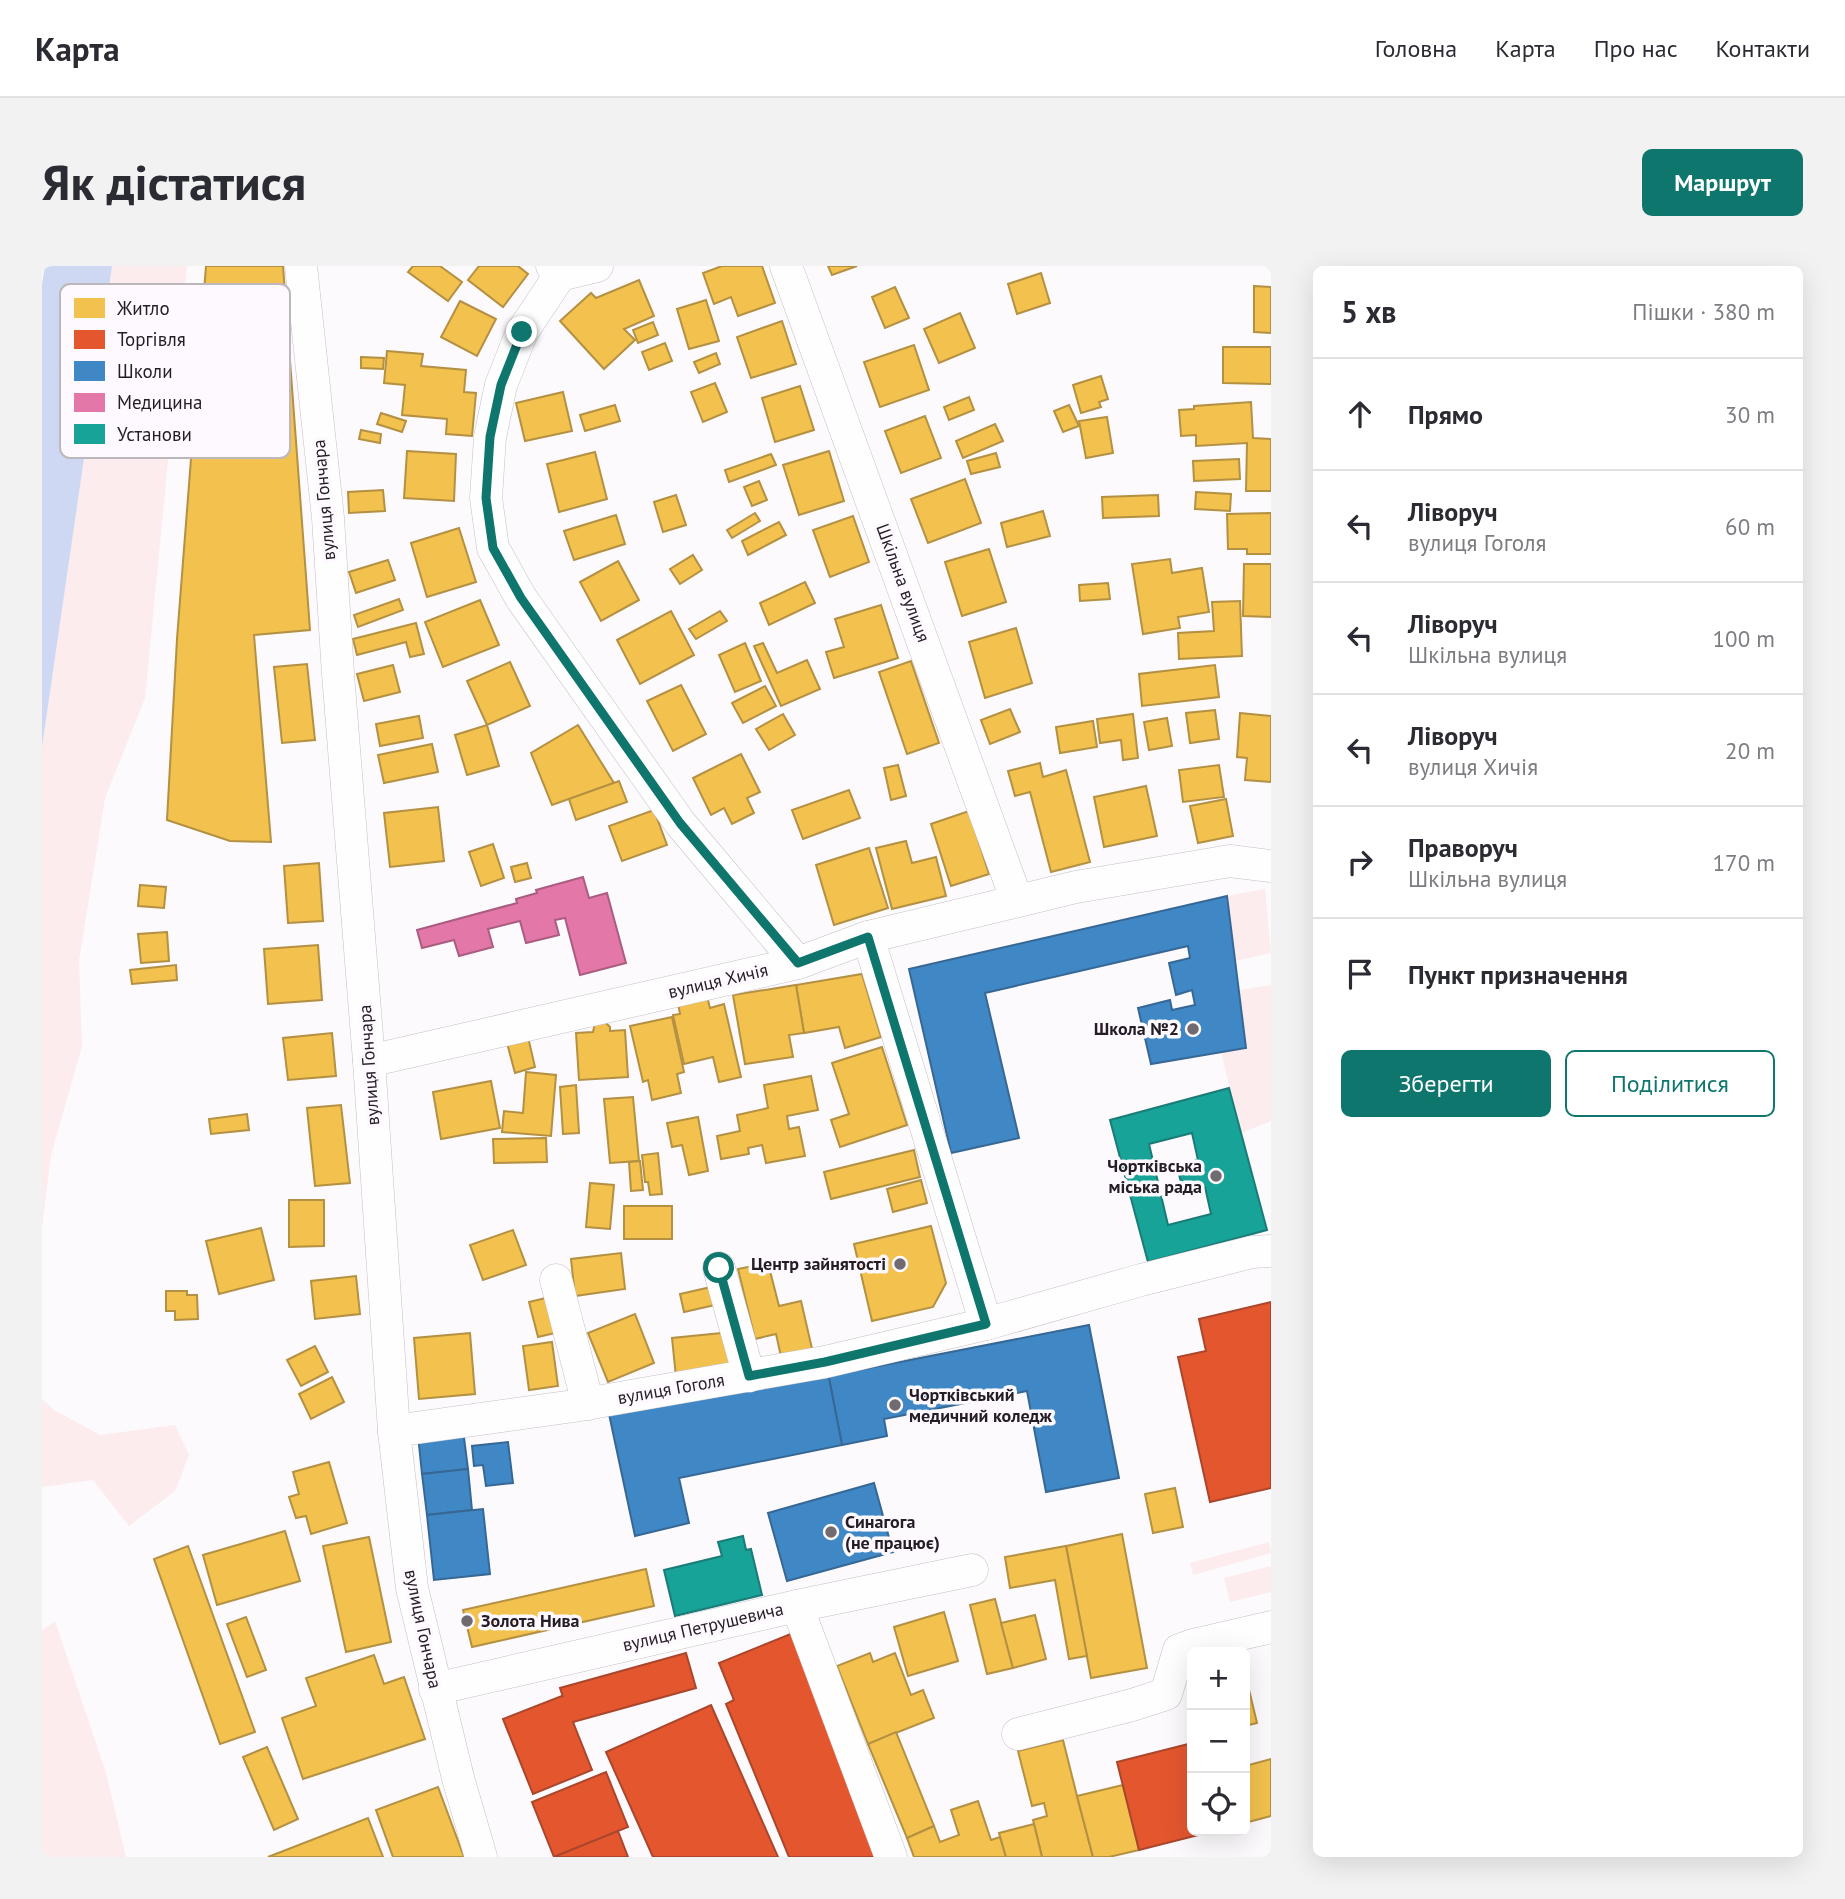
<!DOCTYPE html>
<html lang="uk">
<meta charset="utf-8">
<style>
:root{--surface:#fff;--page:#f2f2f3;--text:#2b2b33;--muted:#7c7c81;--line:#e1e1e2;--accent:#0f766e}
body{margin:0;font-family:"PT Sans",sans-serif;background:var(--page);color:var(--text)}
.controls{position:absolute;right:21px;bottom:21px;display:grid;overflow:hidden;border-radius:10px;box-shadow:0 7px 28px #0002}
.controls button{width:63px;height:63px;display:grid;place-items:center;padding:0;border:0;border-bottom:2px solid var(--line);background:var(--surface);color:var(--text);font:35px sans-serif}
.stop{position:absolute;width:21px;height:21px;margin:-16px;border:5px solid #0f766e;border-radius:50%;background:#fff}
.stop.end{background:#0f766e;border-color:#fff;box-shadow:0 2px 7px #0008}
.list{margin:0;padding:0;list-style:none}
h2{display:flex;justify-content:space-between;align-items:center;height:91px;margin:0;padding:0 28px;font-size:30px}
h2 small{font-size:23px;font-weight:400;color:var(--muted)}
.list li{display:grid;grid-template-columns:46px 1fr auto;gap:21px;align-items:center;box-sizing:border-box;height:112px;padding:0 28px;border-top:2px solid var(--line)}
.list b{display:block;font-size:26px;white-space:nowrap}
.list p{margin:0;font-size:23px;white-space:nowrap;color:var(--muted)}
.list em{font-size:23px;font-style:normal;color:var(--muted)}
.actions{display:flex;gap:14px;padding:21px 28px}
.actions a{flex:1;padding:16px 0;border:2px solid var(--accent);border-radius:10px;text-align:center;font-size:24px;color:var(--accent)}
.actions .main{background:var(--accent);color:#fff}
.icon{flex:none;width:38px;height:38px;fill:none;stroke:currentColor;stroke-width:2;stroke-linecap:round;stroke-linejoin:round}
.map{position:relative;flex:none;width:1229px;height:1591px;overflow:hidden;border-radius:10px}
header{display:flex;align-items:center;gap:42px;box-sizing:border-box;height:98px;padding:0 35px;background:var(--surface);border-bottom:2px solid var(--line)}
header strong{font-size:33px}
nav{display:flex;gap:38px;margin-inline-start:auto;font-size:24px}
.intro{display:flex;align-items:center;justify-content:space-between;box-sizing:border-box;height:168px;padding:0 42px}
h1{margin:0;font-size:49px}
.button{padding:18px 32px;border-radius:10px;background:var(--accent);color:#fff;font-size:24px;font-weight:700}
main{display:flex;gap:42px;padding:0 42px}
aside{flex:1;background:var(--surface);border-radius:10px;box-shadow:0 7px 28px #0002}
.map>svg:first-child{display:block}
.green{fill:#fceced}
.water{fill:#ced8f2}
.homes{fill:#f2c14e;stroke:#b49042;stroke-width:2}
.shops{fill:#e4572e;stroke:#ab462c;stroke-width:2}
.schools{fill:#3f88c5;stroke:#376895;stroke-width:2}
.health{fill:#e377a8;stroke:#aa5c81;stroke-width:2}
.public{fill:#17a398;stroke:#1b7b76;stroke-width:2;fill-rule:evenodd}
.lines{fill:none;stroke-linecap:round;stroke-linejoin:round}
.minor-casing{stroke:#c5c0c5;stroke-width:33}
.minor{stroke:#fffeff;stroke-width:32}
.route{stroke:#0f766e;stroke-width:9}
.poi-dot{fill:#706a71;stroke:#fdf9fe;stroke-width:2.5}
.labels{text-anchor:middle;stroke-width:7;stroke-linejoin:round;paint-order:stroke}
.street-label{font-size:18px;fill:#251d26;stroke:#fdf9fe}
.poi-label{font-size:18px;font-weight:bold;fill:#251d26;stroke:#fdf9fe;text-anchor:end}
.key{fill:#fdf9fe;stroke:#bcb7bd;stroke-width:2}
.key-label{font-size:19px;fill:#251d26}
</style>
<header>
<strong>Карта</strong>
<nav><a>Головна</a><a>Карта</a><a>Про нас</a><a>Контакти</a></nav>
</header>
<div class="intro"><h1>Як дістатися</h1><a class="button">Маршрут</a></div>
<main>
<div class="map">
<svg width="1229" height="1591" viewBox="0 0 1229 1591">
<rect width="100%" height="100%" fill="#fcfafd"/>
<g class="green">
<polygon points="70,0 145,0 103,432 63,532 37,695 40,780 9,889 0,962 0,481"/>
<polygon points="1223,623 1229,687 1193,695 1185,630"/>
<polygon points="1229,719 1229,855 1199,867 1179,786 1204,782 1197,724"/>
<polygon points="0,1133 12,1144 58,1169 133,1159 147,1189 133,1225 87,1260 51,1214 0,1221"/>
<polygon points="1227,1276 1229,1287 1151,1309 1148,1297"/>
<polygon points="1229,1300 1229,1326 1188,1336 1182,1312"/>
<polygon points="13,1355 64,1507 84,1591 0,1591 0,1364"/>
</g>
<polygon class="water" points="3,0 70,0 0,481 0,18"/>
<g class="homes">
<polygon points="164,0 241,0 268,364 212,369 229,576 188,575 125,554 135,373"/>
<polygon points="371,0 398,0 420,16 406,35 366,6"/>
<polygon points="437,0 476,0 486,8 461,41 426,14"/>
<polygon points="680,0 720,0 733,37 696,50 689,31 672,38 661,7"/>
<polygon points="786,0 815,0 790,9"/>
<polygon points="999,7 1008,37 975,48 966,18"/>
<polygon points="597,14 612,50 582,63 593,74 562,103 518,55 549,27 554,32"/>
<polygon points="1212,20 1229,21 1229,67 1212,66"/>
<polygon points="853,21 867,52 843,62 830,31"/>
<polygon points="664,34 677,75 647,83 635,43"/>
<polygon points="418,35 454,53 435,90 399,71"/>
<polygon points="918,47 933,82 897,97 882,63"/>
<polygon points="740,55 754,98 709,112 695,71"/>
<polygon points="611,56 616,69 596,77 591,64"/>
<polygon points="623,77 630,95 607,104 600,86"/>
<polygon points="872,79 887,124 838,141 822,96"/>
<polygon points="1181,81 1229,81 1229,118 1181,117"/>
<polygon points="345,85 381,88 379,100 424,104 422,126 434,127 430,170 404,168 405,153 360,149 363,119 342,117"/>
<polygon points="674,87 678,98 657,107 652,96"/>
<polygon points="319,91 342,92 341,103 319,102"/>
<polygon points="1059,110 1066,133 1057,136 1059,141 1039,147 1031,119"/>
<polygon points="673,117 685,146 661,156 649,126"/>
<polygon points="758,120 772,164 733,176 720,132"/>
<polygon points="521,126 530,165 483,175 474,137"/>
<polygon points="927,131 932,144 907,154 902,141"/>
<polygon points="1209,136 1211,172 1229,173 1229,225 1204,225 1205,177 1154,180 1154,169 1139,170 1137,144 1152,143 1152,140"/>
<polygon points="573,139 578,155 543,165 538,149"/>
<polygon points="1027,139 1037,160 1021,166 1012,145"/>
<polygon points="339,147 364,155 360,166 335,158"/>
<polygon points="883,150 899,192 859,207 843,165"/>
<polygon points="1065,151 1071,187 1044,192 1037,155"/>
<polygon points="953,158 961,175 921,192 914,175"/>
<polygon points="319,164 339,168 338,177 317,173"/>
<polygon points="365,185 414,188 412,235 362,232"/>
<polygon points="787,185 802,235 757,249 741,199"/>
<polygon points="553,186 565,233 517,246 505,198"/>
<polygon points="954,187 958,201 929,208 925,195"/>
<polygon points="729,188 734,199 687,216 683,204"/>
<polygon points="1197,193 1198,213 1152,215 1151,195"/>
<polygon points="923,213 939,257 886,277 869,233"/>
<polygon points="717,215 725,234 710,240 702,221"/>
<polygon points="341,224 343,245 307,247 306,226"/>
<polygon points="1154,226 1189,228 1188,245 1153,243"/>
<polygon points="634,229 644,259 621,266 612,236"/>
<polygon points="1116,229 1117,250 1061,252 1060,231"/>
<polygon points="1001,245 1008,270 965,281 959,257"/>
<polygon points="713,247 718,255 690,272 685,264"/>
<polygon points="1229,247 1229,288 1205,288 1205,283 1186,283 1185,248"/>
<polygon points="574,249 583,278 532,294 522,265"/>
<polygon points="811,250 827,296 788,311 771,264"/>
<polygon points="737,256 744,269 706,289 700,275"/>
<polygon points="417,262 434,316 385,331 369,277"/>
<polygon points="947,283 964,336 920,350 903,296"/>
<polygon points="651,289 660,304 638,318 628,303"/>
<polygon points="1128,293 1130,307 1160,302 1167,346 1136,351 1138,362 1101,368 1090,298"/>
<polygon points="346,294 353,314 314,327 307,306"/>
<polygon points="576,295 597,334 559,355 538,316"/>
<polygon points="1202,298 1229,298 1229,351 1201,350"/>
<polygon points="763,316 773,337 727,359 718,337"/>
<polygon points="1066,317 1068,333 1038,335 1037,319"/>
<polygon points="357,333 361,344 316,361 312,349"/>
<polygon points="438,334 457,379 401,401 383,356"/>
<polygon points="1198,335 1200,390 1137,393 1136,367 1172,365 1170,336"/>
<polygon points="839,339 856,392 792,412 784,386 802,381 793,353"/>
<polygon points="629,345 652,389 598,418 575,374"/>
<polygon points="678,345 685,355 654,373 647,363"/>
<polygon points="374,357 382,388 368,391 364,376 315,389 311,373"/>
<polygon points="974,362 990,417 943,432 927,376"/>
<polygon points="703,377 719,415 693,426 677,389"/>
<polygon points="721,377 735,407 765,394 778,423 739,440 712,380"/>
<polygon points="869,395 897,477 865,488 837,406"/>
<polygon points="468,396 488,440 445,459 425,415"/>
<polygon points="265,398 273,474 240,477 232,401"/>
<polygon points="351,399 358,426 322,435 315,408"/>
<polygon points="1173,399 1177,431 1100,440 1097,408"/>
<polygon points="639,419 664,468 631,485 605,435"/>
<polygon points="723,420 734,440 701,457 690,437"/>
<polygon points="968,443 978,466 948,478 939,454"/>
<polygon points="1173,444 1177,473 1148,477 1144,447"/>
<polygon points="1198,447 1229,450 1229,516 1203,514 1205,492 1195,491"/>
<polygon points="741,448 753,469 727,484 714,463"/>
<polygon points="1091,448 1096,492 1081,494 1079,474 1058,477 1055,453"/>
<polygon points="377,450 381,472 338,480 334,458"/>
<polygon points="1125,452 1130,480 1107,484 1102,456"/>
<polygon points="1051,455 1055,481 1018,487 1014,461"/>
<polygon points="445,459 457,500 425,509 413,469"/>
<polygon points="536,459 572,517 510,539 489,487"/>
<polygon points="390,478 396,506 342,517 336,489"/>
<polygon points="699,488 718,526 705,532 712,547 690,558 682,542 669,549 651,512"/>
<polygon points="998,497 1001,511 1024,504 1048,596 1009,606 988,526 973,530 966,505"/>
<polygon points="856,499 864,530 849,534 842,502"/>
<polygon points="1177,499 1182,531 1141,536 1137,504"/>
<polygon points="577,515 585,536 534,554 527,533"/>
<polygon points="1104,520 1115,570 1062,581 1052,531"/>
<polygon points="807,524 818,552 761,573 750,544"/>
<polygon points="1184,533 1191,570 1156,577 1148,540"/>
<polygon points="396,541 402,595 348,601 342,547"/>
<polygon points="612,544 625,579 580,595 567,560"/>
<polygon points="927,545 947,608 909,620 889,558"/>
<polygon points="864,575 870,597 894,591 904,630 850,643 834,582"/>
<polygon points="451,578 462,612 439,620 427,586"/>
<polygon points="827,582 846,642 792,659 774,599"/>
<polygon points="277,597 281,655 246,657 242,600"/>
<polygon points="485,597 489,612 473,616 469,601"/>
<polygon points="98,619 124,621 122,642 96,640"/>
<polygon points="125,666 127,695 99,697 96,668"/>
<polygon points="276,679 280,734 226,738 222,683"/>
<polygon points="134,699 135,714 90,718 88,704"/>
<polygon points="820,708 839,771 803,782 797,761 762,767 754,719"/>
<polygon points="754,719 762,767 747,769 751,791 703,798 691,729"/>
<polygon points="665,730 668,742 682,738 699,811 677,816 671,791 642,798 631,749 638,748 636,737"/>
<polygon points="630,751 642,806 635,808 639,827 610,834 606,814 601,816 588,760"/>
<polygon points="562,755 568,761 568,765 583,764 586,811 537,814 534,767 551,766 553,757"/>
<polygon points="290,767 294,810 246,814 241,772"/>
<polygon points="486,771 493,801 473,807 465,777"/>
<polygon points="840,781 865,859 798,881 789,854 807,848 790,797"/>
<polygon points="484,806 514,809 509,870 460,866 462,845 481,847"/>
<polygon points="769,810 776,844 745,850 747,863 757,861 763,890 724,897 720,879 706,882 707,888 679,893 675,870 698,865 695,849 726,842 722,819"/>
<polygon points="449,815 458,862 399,873 391,826"/>
<polygon points="534,819 537,867 521,868 518,821"/>
<polygon points="591,831 597,895 568,897 562,833"/>
<polygon points="299,839 308,917 273,920 265,842"/>
<polygon points="205,848 207,864 169,868 167,853"/>
<polygon points="656,851 666,905 647,909 640,879 630,881 625,857"/>
<polygon points="504,872 505,896 452,897 451,873"/>
<polygon points="872,884 878,911 789,933 782,906"/>
<polygon points="616,887 620,928 608,929 606,916 603,916 600,889"/>
<polygon points="598,895 601,924 589,925 587,896"/>
<polygon points="879,914 885,937 851,946 845,923"/>
<polygon points="548,917 572,919 568,963 544,961"/>
<polygon points="247,934 282,934 282,980 247,981"/>
<rect x="582" y="940" width="48" height="33"/>
<polygon points="889,960 904,1017 891,1041 830,1055 812,978"/>
<polygon points="219,962 232,1014 177,1028 164,975"/>
<polygon points="471,964 484,999 441,1014 428,979"/>
<polygon points="579,987 583,1023 533,1030 529,993"/>
<polygon points="726,997 737,1040 759,1035 771,1087 740,1095 734,1068 713,1073 696,1003"/>
<polygon points="314,1010 318,1048 273,1053 269,1015"/>
<polygon points="669,1021 673,1039 642,1046 638,1028"/>
<polygon points="124,1025 145,1025 145,1029 155,1029 156,1053 133,1054 133,1045 124,1045"/>
<polygon points="504,1032 513,1067 496,1071 487,1036"/>
<polygon points="593,1048 612,1097 566,1116 546,1067"/>
<polygon points="689,1066 693,1104 634,1111 630,1072"/>
<polygon points="428,1067 433,1128 377,1133 372,1072"/>
<polygon points="510,1076 516,1120 487,1124 481,1080"/>
<polygon points="273,1080 286,1106 259,1120 245,1094"/>
<polygon points="290,1111 302,1136 269,1153 257,1128"/>
<polygon points="287,1196 305,1257 269,1268 264,1250 254,1252 247,1231 257,1228 251,1206"/>
<polygon points="1133,1222 1141,1261 1111,1267 1103,1228"/>
<polygon points="243,1265 258,1315 175,1339 161,1289"/>
<polygon points="1080,1268 1105,1402 1049,1412 1024,1280"/>
<polygon points="327,1271 349,1376 304,1386 281,1280"/>
<polygon points="146,1280 213,1466 178,1478 112,1293"/>
<polygon points="1024,1280 1045,1390 1027,1393 1013,1314 968,1322 963,1291"/>
<polygon points="604,1303 612,1340 430,1381 421,1344"/>
<polygon points="953,1333 971,1402 945,1408 928,1339"/>
<polygon points="902,1346 916,1395 866,1410 852,1361"/>
<polygon points="993,1349 1004,1393 971,1402 959,1357"/>
<polygon points="204,1351 224,1404 205,1411 185,1358"/>
<polygon points="828,1387 831,1396 853,1387 869,1429 881,1424 892,1452 826,1478 795,1400"/>
<polygon points="332,1389 342,1418 362,1411 383,1473 261,1513 240,1452 274,1440 264,1412"/>
<polygon points="1203,1407 1215,1457 1203,1460"/>
<polygon points="854,1466 892,1560 865,1572 826,1478"/>
<polygon points="1021,1474 1035,1530 1051,1591 1000,1591 992,1558 991,1554 1005,1550 1002,1537 990,1540 976,1485"/>
<polygon points="225,1481 256,1553 232,1564 201,1491"/>
<polygon points="1229,1493 1229,1550 1203,1557 1203,1500"/>
<polygon points="1081,1519 1097,1584 1067,1591 1051,1591 1035,1530"/>
<polygon points="396,1521 422,1591 351,1591 334,1544"/>
<polygon points="936,1535 949,1574 958,1571 964,1591 872,1591 865,1572 892,1560 898,1576 917,1569 909,1544"/>
<polygon points="326,1552 341,1591 226,1591"/>
<polygon points="992,1558 1000,1591 964,1591 957,1567"/>
</g>
<g class="shops">
<polygon points="1229,1036 1229,1222 1168,1236 1136,1091 1164,1085 1157,1053"/>
<polygon points="751,1367 841,1591 747,1591 684,1438 692,1434 677,1397"/>
<polygon points="644,1387 654,1422 531,1456 550,1504 491,1528 461,1453 520,1430 521,1431 518,1422"/>
<polygon points="669,1439 736,1591 611,1591 564,1486"/>
<polygon points="1150,1477 1150,1565 1172,1565 1097,1584 1075,1496"/>
<polygon points="564,1506 586,1561 512,1591 490,1536"/>
<polygon points="576,1565 586,1591 512,1591"/>
</g>
<g class="schools">
<polygon points="1185,630 1204,782 1109,798 1096,742 1128,734 1130,744 1153,739 1150,724 1134,729 1127,697 1148,692 1146,680 943,727 977,872 909,887 867,703"/>
<polygon points="1047,1059 1077,1212 1004,1226 985,1125 842,1153 845,1170 800,1179 786,1107 822,1103"/>
<polygon points="786,1107 800,1179 637,1212 647,1257 593,1270 567,1148"/>
<polygon points="421,1164 426,1203 380,1208 376,1169"/>
<polygon points="466,1176 471,1217 444,1220 441,1199 432,1200 430,1180"/>
<polygon points="426,1203 430,1244 385,1249 380,1208"/>
<polygon points="832,1217 851,1286 745,1315 726,1247"/>
<polygon points="441,1243 448,1308 392,1314 385,1249"/>
</g>
<polygon class="health" points="541,611 547,632 565,627 584,697 538,709 523,652 513,654 517,669 484,677 478,655 446,663 451,681 417,690 412,674 380,682 375,664 475,637 474,633 495,627 494,624"/>
<g class="public">
<path d="M1187,822L1225,964L1106,996L1068,854ZM1150,867L1156,894L1135,899L1141,926L1163,921L1169,948L1126,959L1107,878Z"/>
<polygon points="701,1270 704,1284 709,1283 720,1329 633,1350 622,1304 680,1290 676,1276"/>
</g>
<g class="lines">
<defs>
<g id="minor">
<polyline points="259,0 286,252 296,408 327,795 352,1165 370,1322 416,1512 439,1591"/>
<polyline points="510,0 518,9 555,0"/>
<polyline points="744,0 975,635"/>
<polyline points="518,9 480,66 459,119 448,171 444,232 451,282 479,332 638,557 756,697"/>
<polyline points="826,671 944,1058"/>
<polyline points="327,795 756,697 826,671 1034,621 1188,595 1229,600"/>
<polyline points="677,1002 707,1110"/>
<polyline points="514,1014 546,1138"/>
<polyline points="352,1165 532,1140 783,1096 944,1058 1099,1014 1210,986 1229,985"/>
<polyline points="755,1340 849,1591"/>
<polyline points="393,1423 755,1340 930,1304"/>
<polyline points="976,1468 1090,1439 1124,1428 1137,1384 1151,1379 1229,1361"/>
</g>
</defs>
<use href="#minor" class="minor-casing"/>
<use href="#minor" class="minor"/>
</g>
<g class="lines">
<polyline class="route" points="480,66 459,119 448,171 444,232 451,282 479,332 638,557 756,697 826,671 944,1058 783,1096 707,1110 677,1002"/>
</g>
<g class="poi-dot">
<circle cx="1151" cy="763" r="7"/>
<circle cx="1174" cy="910" r="7"/>
<circle cx="858" cy="998" r="7"/>
<circle cx="853" cy="1139" r="7"/>
<circle cx="789" cy="1266" r="7"/>
<circle cx="425" cy="1355" r="7"/>
</g>
<g class="labels">
<g class="street-label">
<text transform="translate(282 234) rotate(-95)" y="6">вулиця Гончара</text>
<text transform="translate(861 317) rotate(70)" y="6">Шкільна вулиця</text>
<text transform="translate(676 715) rotate(-13)" y="6">вулиця Хичія</text>
<text transform="translate(327 799) rotate(-94)" y="6">вулиця Гончара</text>
<text transform="translate(629 1123) rotate(-10)" y="6">вулиця Гоголя</text>
<text transform="translate(661 1361) rotate(-13)" y="6">вулиця Петрушевича</text>
<text transform="translate(381 1363) rotate(78)" y="6">вулиця Гончара</text>
</g>
<g class="poi-label">
<text x="1137" y="769">Школа №2</text>
<text x="1160" y="906">Чортківська<tspan x="1160" dy="21">міська рада</tspan></text>
<text x="844" y="1004">Центр зайнятості</text>
<text x="867" y="1135" text-anchor="start">Чортківський<tspan x="867" dy="21">медичний коледж</tspan></text>
<text x="803" y="1262" text-anchor="start">Синагога<tspan x="803" dy="21">(не працює)</tspan></text>
<text x="439" y="1361" text-anchor="start">Золота Нива</text>
</g>
</g>
<rect x="18" y="18" width="230" height="174" rx="10" class="key"/>
<rect x="32" y="32" width="31" height="20" fill="#f2c14e"/>
<rect x="32" y="64" width="31" height="19" fill="#e4572e"/>
<rect x="32" y="95" width="31" height="20" fill="#3f88c5"/>
<rect x="32" y="127" width="31" height="19" fill="#e377a8"/>
<rect x="32" y="158" width="31" height="20" fill="#17a398"/>
<g class="key-label">
<text x="75" y="49">Житло</text>
<text x="75" y="80">Торгівля</text>
<text x="75" y="112">Школи</text>
<text x="75" y="143">Медицина</text>
<text x="75" y="175">Установи</text>
</g>
</svg>
<div class="controls">
<button>+</button>
<button>−</button>
<button><svg class="icon" aria-label="locate" viewBox="0 0 24 24"><circle cx="12" cy="12" r="6"/><path d="M12 2v4M12 18v4M2 12h4M18 12h4"/></svg></button>
</div>
<div class="stop" style="left:677px;top:1002px"></div>
<div class="stop end" style="left:480px;top:66px"></div>
</div>
<aside>
<h2>5 хв<small>Пішки · 380 m</small></h2>
<ul class="list">
<li><svg class="icon" aria-label="ahead" viewBox="0 0 24 24"><path d="M12 20V5M6 11l6-6 6 6"/></svg><div><b>Прямо</b></div><em>30 m</em></li>
<li><svg class="icon" aria-label="left" viewBox="0 0 24 24"><path d="M17 20v-9H6M10 6l-5 5 5 5"/></svg><div><b>Ліворуч</b><p>вулиця Гоголя</p></div><em>60 m</em></li>
<li><svg class="icon" aria-label="left" viewBox="0 0 24 24"><path d="M17 20v-9H6M10 6l-5 5 5 5"/></svg><div><b>Ліворуч</b><p>Шкільна вулиця</p></div><em>100 m</em></li>
<li><svg class="icon" aria-label="left" viewBox="0 0 24 24"><path d="M17 20v-9H6M10 6l-5 5 5 5"/></svg><div><b>Ліворуч</b><p>вулиця Хичія</p></div><em>20 m</em></li>
<li><svg class="icon" aria-label="right" viewBox="0 0 24 24"><path d="M7 20v-9h11M14 6l5 5-5 5"/></svg><div><b>Праворуч</b><p>Шкільна вулиця</p></div><em>170 m</em></li>
<li><svg class="icon" aria-label="arrive" viewBox="0 0 24 24"><path d="M6 21V4h12l-3 4 3 4H6"/></svg><div><b>Пункт призначення</b></div></li>
</ul>
<div class="actions"><a class="main">Зберегти</a><a>Поділитися</a></div>
</aside>
</main>
